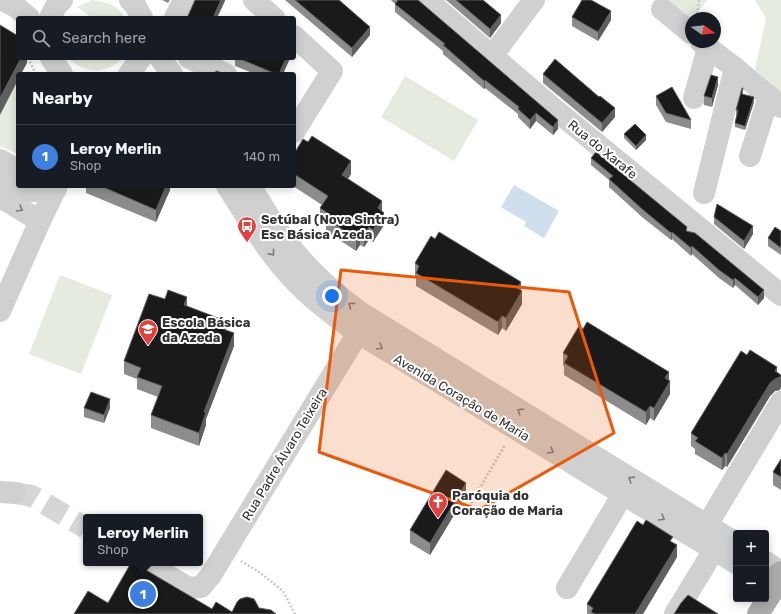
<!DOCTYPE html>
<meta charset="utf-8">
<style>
:root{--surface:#171b24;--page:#20242c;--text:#f1f3f6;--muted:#9ea1a6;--line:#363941;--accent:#e0413f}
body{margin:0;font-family:Rubik,sans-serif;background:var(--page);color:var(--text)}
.controls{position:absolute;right:12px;bottom:12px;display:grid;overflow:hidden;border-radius:4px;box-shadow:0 2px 10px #0003}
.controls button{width:36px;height:36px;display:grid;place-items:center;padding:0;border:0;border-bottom:1px solid var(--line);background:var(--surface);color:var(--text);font:20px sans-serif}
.compass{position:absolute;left:685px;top:12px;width:36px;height:36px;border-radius:50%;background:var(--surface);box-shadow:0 2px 10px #0003;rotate:105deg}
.you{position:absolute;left:332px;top:296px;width:14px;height:14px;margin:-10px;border:3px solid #fff;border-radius:50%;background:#1a73e8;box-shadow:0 0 0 6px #1a73e833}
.badge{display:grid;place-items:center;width:26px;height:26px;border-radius:50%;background:var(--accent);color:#fff;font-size:13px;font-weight:700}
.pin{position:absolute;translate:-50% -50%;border:2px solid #fff;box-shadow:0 1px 4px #0006}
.popup{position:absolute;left:83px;top:514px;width:120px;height:52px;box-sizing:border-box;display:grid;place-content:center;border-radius:4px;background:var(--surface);filter:drop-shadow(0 1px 3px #0005);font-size:13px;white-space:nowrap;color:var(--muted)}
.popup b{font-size:15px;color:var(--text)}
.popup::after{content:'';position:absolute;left:50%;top:100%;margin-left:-8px;border:8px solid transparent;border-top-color:var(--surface)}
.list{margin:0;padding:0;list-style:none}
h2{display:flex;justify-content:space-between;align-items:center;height:52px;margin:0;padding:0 16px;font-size:17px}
h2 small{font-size:13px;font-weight:400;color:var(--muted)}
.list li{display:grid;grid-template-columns:26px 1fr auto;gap:12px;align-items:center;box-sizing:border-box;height:64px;padding:0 16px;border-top:1px solid var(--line)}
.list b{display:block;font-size:15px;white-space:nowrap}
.list p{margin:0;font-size:13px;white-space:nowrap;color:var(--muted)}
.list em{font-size:13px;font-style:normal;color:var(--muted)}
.icon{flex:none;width:22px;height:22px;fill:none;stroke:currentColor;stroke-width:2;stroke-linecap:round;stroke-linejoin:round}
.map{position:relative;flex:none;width:781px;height:614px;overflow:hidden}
.search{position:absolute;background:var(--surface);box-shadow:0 2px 10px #0003;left:16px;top:16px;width:280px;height:44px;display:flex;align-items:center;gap:10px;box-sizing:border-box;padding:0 14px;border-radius:4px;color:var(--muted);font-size:15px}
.panel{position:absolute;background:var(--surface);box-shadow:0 2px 10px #0003;left:16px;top:72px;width:280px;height:116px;border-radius:4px}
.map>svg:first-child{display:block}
.green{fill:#e5ebdf}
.water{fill:#d0dfed}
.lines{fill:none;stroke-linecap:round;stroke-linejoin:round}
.minor-tunnel{stroke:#d6d6d6;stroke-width:22;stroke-dasharray:22 11;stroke-linecap:butt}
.path{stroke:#cacaca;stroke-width:2.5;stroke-dasharray:2 2;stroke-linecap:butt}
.minor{stroke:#d0d0d0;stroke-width:22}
.major{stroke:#ababab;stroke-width:22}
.wall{fill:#8c8c8c}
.shaded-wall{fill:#5f5f5f}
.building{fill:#1a1a1a;stroke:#5f5f5f}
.oneway{stroke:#7a7a7a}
.marked{fill:#e8590c;fill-opacity:0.2;stroke:#e8590c;stroke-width:3;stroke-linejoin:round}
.labels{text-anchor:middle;stroke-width:4;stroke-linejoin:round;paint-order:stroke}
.street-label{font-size:13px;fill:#333;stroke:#fff}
.poi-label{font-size:13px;font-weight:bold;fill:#333;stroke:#fff;text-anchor:start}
</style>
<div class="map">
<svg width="781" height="614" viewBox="0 0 781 614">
<rect width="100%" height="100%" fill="#fff"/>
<g class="green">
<path d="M92,0C107,3 118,4 125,18H92L77,7Z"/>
<polygon points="666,0 707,0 693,18 691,18 691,21"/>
<polygon points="755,0 781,0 781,97 755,70 766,18"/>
<path d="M69,58H123C108,74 83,75 69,58Z"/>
<polygon points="405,76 478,120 454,161 381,117"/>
<polygon points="18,80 18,154 0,146 0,115"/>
<polygon points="60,275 112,295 81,374 29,354"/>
</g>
<polygon class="water" points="514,185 559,211 544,238 524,226 526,222 501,207"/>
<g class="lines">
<polyline class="minor-tunnel" points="15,493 32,496 86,528"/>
<g class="path">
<polyline points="697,14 699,0"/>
<polyline points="28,58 36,74"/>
<polyline points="467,510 505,445"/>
<polyline points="241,561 259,572 283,591 295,614"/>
</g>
<g class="minor">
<polyline points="3,0 16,7 29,18"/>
<polyline points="130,0 135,5 142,18"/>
<polyline points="254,0 274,18"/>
<polyline points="427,0 553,108 781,295"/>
<polyline points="662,9 691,33"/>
<polyline points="50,18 56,6 62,0"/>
<polyline points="175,18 184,0"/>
<polyline points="294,36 332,71 294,132"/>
<polyline points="701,42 735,68 781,107"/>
<polyline points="492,56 534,0"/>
<polyline points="51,58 62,74"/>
<polyline points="160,58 172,74"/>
<polyline points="189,58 226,74"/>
<polyline points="129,74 141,58"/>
<polyline points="694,98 708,48"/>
<polyline points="750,156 769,96"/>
<polyline points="0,160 18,171"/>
<polyline points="0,180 23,192 56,189"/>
<path d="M227,186C248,218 267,252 293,279C310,298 331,313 352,329L736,563"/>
<path d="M250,186C262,204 272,223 285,240C307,269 332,292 361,313L736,543"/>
<polyline points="704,193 735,68"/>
<polyline points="0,197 40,221"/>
<polyline points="0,311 40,221 57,186"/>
<polyline points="0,492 15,493"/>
<polyline points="707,525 781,402"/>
<polyline points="766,562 781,572"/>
<polyline points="146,563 189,588 201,587 211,575 358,333"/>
<polyline points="567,588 623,494"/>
<polyline points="675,614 714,550"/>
</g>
<g class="major">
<polyline points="772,584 776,576 781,572"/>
<polyline points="758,614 773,591"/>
</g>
</g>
<g class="wall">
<polygon points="162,0 170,0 168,3"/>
<polygon points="285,0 339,0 370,35 352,57"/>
<polygon points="391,0 418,0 558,129 553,135 536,121 530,129 518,117 518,114 485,88 484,89 443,54 443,51 395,12 395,4"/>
<polygon points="446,0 483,0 501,23 490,38"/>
<polygon points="572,17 611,20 598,41 572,26"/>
<polygon points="235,58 290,58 283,74 255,74 235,66"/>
<polygon points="543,74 615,117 602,132 543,83"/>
<polygon points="718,85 712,107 704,105 704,96"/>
<polygon points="743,93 743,94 754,102 745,130 735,127 735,123 737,114 736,114 736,110"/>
<polygon points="656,96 691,120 691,129 666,122 656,105"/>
<polygon points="624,134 646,140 636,150 624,138"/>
<polygon points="294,154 351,174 348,179 382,212 384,225 373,242 369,240 364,247 360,245 356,251 326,231 326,225 320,221 320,208 322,205 293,186 294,186"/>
<polygon points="591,158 687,231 764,298 758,305 735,285 733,288 719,278 692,254 691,256 672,239 671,240 642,217 609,187 609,180 591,165"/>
<polygon points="86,186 170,186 170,190 156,222 86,193"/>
<polygon points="714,217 753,234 744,249 714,224"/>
<polygon points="781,231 781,255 768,246 768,238"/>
<polygon points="415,263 521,291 522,304 506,331 502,328 498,335 416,286 416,277 415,276"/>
<polygon points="165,299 187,306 226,330 234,346 206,419 206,425 199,446 151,428 151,415 158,397 137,389 137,379 124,374 124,361"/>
<polygon points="563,353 669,380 670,394 654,421 650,418 646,425 564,375 564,366 563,366"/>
<polygon points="777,372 780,390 775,391 770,396 727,467 725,466 722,470 695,454 695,449 691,446 691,433"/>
<polygon points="84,408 110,408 104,423 84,417"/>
<polygon points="781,459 781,490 773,485 773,472"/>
<polygon points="466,495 430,555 410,543 410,530"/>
<polygon points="673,542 677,557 643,614 587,614 587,604"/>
</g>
<g class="shaded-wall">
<polygon points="221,0 225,0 225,1 217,18 213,18"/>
<polygon points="611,11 611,20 598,41 598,32"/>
<polygon points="501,15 501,23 490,38 490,29"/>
<polygon points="370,27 370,35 352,57 352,48"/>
<polygon points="21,58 27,58 27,63 21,74 18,74 18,80 0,115 0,98"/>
<polygon points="286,58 290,58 283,74 279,74"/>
<polygon points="718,77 718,85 712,107 712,98"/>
<polygon points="485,80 485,88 484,89 484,81"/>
<polygon points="754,97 754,102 745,130 745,126"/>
<polygon points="615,108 615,117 602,132 602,123"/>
<polygon points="536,113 536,121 530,129 530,120"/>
<polygon points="558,120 558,129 553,135 553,127"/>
<polygon points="646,135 646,140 636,150 636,146"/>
<polygon points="351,161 351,174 342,188 342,175"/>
<polygon points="166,186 170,186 170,190 156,222 156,210"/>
<polygon points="382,201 382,214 378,208"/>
<polygon points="384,213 384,225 373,242 373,230"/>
<polygon points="753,226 753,234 744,249 744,241"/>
<polygon points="369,227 369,240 364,247 364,235"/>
<polygon points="360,232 360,245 356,251 356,238"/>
<polygon points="672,232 672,239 671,240 671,233"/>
<polygon points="692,246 692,254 691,256 691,248"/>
<polygon points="735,278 735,285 733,288 733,280"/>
<polygon points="521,282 521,293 522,291 522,304 506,331 506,318 517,288"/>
<polygon points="764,290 764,298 758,305 758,297"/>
<polygon points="187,297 187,310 184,305"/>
<polygon points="502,316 502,328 498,335 498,322"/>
<polygon points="226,321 226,334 223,329"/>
<polygon points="234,333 234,346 206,419 206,425 199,446 199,433 204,412"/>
<polygon points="777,367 777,378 781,375 781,387 780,390 775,391 770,396 727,467 727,454"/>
<polygon points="669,372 669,383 670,381 670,394 654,421 654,408 665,378"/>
<polygon points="110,399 110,408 104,423 104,415"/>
<polygon points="650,406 650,418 646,425 646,412"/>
<polygon points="725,453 725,466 722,470 722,458"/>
<polygon points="466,483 466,495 430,555 430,543"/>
<polygon points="677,545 677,557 643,614 635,614"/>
</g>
<g class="building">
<polygon points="195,0 221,0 213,18 187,18"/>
<polygon points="295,0 339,0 370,27 352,48"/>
<polygon points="398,0 418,0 558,120 553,127 536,113 530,120 518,109 519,107 485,80 484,81 443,45 445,44 395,4"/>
<polygon points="456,0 483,0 501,15 490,29"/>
<polygon points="582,0 591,0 611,11 598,32 572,17"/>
<polygon points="0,25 18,36 18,58 21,58 0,98"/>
<polygon points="238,58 286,58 279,74 276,74"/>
<polygon points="555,59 599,97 600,96 615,108 602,123 543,74"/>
<polygon points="217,71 224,74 212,74"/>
<polygon points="711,75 718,77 712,98 704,96"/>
<polygon points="672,87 691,120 666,113 656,96"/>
<polygon points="742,88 743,88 742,94 754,97 745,126 735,123 738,110 736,110"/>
<polygon points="635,124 646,135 636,146 624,134"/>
<polygon points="312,136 351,161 342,175 382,201 378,208 384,213 373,230 369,227 364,235 360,232 356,238 326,219 329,214 320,208 328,196 294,174 294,154 303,139 308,142"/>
<polygon points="596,152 687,227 686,231 695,233 764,290 758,297 735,278 733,280 719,270 692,246 691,248 672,232 671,233 642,209 609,179 613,176 591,158"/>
<polygon points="101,186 166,186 156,210"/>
<polygon points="717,204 753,226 744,241 714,217"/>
<polygon points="775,227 781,231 781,248 768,238"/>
<polygon points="439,232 521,282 517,288 522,291 506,318 502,316 498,322 416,273 419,266 415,263 431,236 435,239"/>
<polygon points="168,290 187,297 184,305 226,321 223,329 234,333 204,412 206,412 199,433 151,415 162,386 137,377 141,368 124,361 149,294 165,299"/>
<polygon points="587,322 669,372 665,378 670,381 654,408 650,406 646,412 564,363 568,356 563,353 579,326 583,329"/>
<polygon points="750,350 777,367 775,371 781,375 780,377 775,379 770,383 727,454 725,453 722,458 695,441 698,438 691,433 741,351 747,355"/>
<polygon points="91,392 110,399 104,415 84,408"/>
<polygon points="781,459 781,477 773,472"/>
<polygon points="446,470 466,483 430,543 410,530"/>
<polygon points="646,520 673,537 670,541 677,545 635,614 595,614 591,612 593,608 587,604 637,521 643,525"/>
<polygon points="131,563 134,563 212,609 216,602 232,612 237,602 240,599 247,597 254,599 259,608 271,610 276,614 74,614 88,591 108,603"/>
<polygon points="688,595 718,614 674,614 681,603"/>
</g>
<defs><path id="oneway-chevron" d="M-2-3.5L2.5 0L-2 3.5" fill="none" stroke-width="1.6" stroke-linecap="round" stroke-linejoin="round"/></defs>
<g class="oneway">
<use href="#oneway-chevron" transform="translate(20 209) rotate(30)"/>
<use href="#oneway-chevron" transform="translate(272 253) rotate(51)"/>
<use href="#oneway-chevron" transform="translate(351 305) rotate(-143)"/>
<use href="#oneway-chevron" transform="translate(380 347) rotate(31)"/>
<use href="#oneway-chevron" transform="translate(520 411) rotate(-148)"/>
<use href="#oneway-chevron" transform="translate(551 451) rotate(31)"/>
<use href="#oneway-chevron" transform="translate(631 479) rotate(-148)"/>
<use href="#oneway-chevron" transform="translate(662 518) rotate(31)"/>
</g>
<path class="marked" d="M341,270L569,292L614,433L479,510L319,452Z"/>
<defs>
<symbol id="bus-pin" viewBox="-11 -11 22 30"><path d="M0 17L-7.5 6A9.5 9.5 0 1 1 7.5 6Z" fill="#e0413f" stroke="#fff"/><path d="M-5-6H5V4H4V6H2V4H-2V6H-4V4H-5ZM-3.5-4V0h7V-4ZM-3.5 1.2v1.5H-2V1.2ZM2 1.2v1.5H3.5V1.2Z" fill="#fff"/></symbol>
<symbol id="school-pin" viewBox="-11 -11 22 30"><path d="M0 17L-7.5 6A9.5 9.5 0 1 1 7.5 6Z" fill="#e0413f" stroke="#fff"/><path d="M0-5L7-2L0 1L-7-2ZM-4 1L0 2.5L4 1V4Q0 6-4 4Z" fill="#fff"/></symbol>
<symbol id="church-pin" viewBox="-11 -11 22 30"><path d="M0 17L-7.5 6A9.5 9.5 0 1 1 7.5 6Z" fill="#e0413f" stroke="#fff"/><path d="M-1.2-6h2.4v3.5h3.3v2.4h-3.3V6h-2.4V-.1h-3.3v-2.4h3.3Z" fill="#fff"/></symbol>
</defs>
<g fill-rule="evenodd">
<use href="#bus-pin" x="236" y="215" width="22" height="30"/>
<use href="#school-pin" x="137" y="318" width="22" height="30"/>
<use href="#church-pin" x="427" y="491" width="22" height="30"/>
</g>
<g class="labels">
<g class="street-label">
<text transform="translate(603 149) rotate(39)" y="5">Rua do Xarafe</text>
<text transform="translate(462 397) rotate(31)" y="5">Avenida Coração de Maria</text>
<text transform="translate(284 454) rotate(-59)" y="5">Rua Padre Álvaro Teixeira</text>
</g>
<g class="poi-label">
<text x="261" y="224">Setúbal (Nova Sintra)<tspan x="261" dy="15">Esc Básica Azeda</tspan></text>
<text x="162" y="327">Escola Básica<tspan x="162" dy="15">da Azeda</tspan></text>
<text x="452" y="500">Paróquia do<tspan x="452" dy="15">Coração de Maria</tspan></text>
</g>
</g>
</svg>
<div class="controls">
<button>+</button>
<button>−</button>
</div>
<svg class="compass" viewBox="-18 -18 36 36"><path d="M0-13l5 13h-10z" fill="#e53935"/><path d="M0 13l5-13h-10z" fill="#9ea1a6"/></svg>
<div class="you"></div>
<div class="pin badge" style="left:143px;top:594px;background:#3f7fe0">1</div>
<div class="popup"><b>Leroy Merlin</b>Shop</div>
<div class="search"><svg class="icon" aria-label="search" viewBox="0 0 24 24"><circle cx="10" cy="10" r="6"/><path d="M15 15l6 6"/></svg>Search here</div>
<section class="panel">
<h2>Nearby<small></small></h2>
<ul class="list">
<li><span class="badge" style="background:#3f7fe0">1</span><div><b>Leroy Merlin</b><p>Shop</p></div><em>140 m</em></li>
</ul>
</section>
</div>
